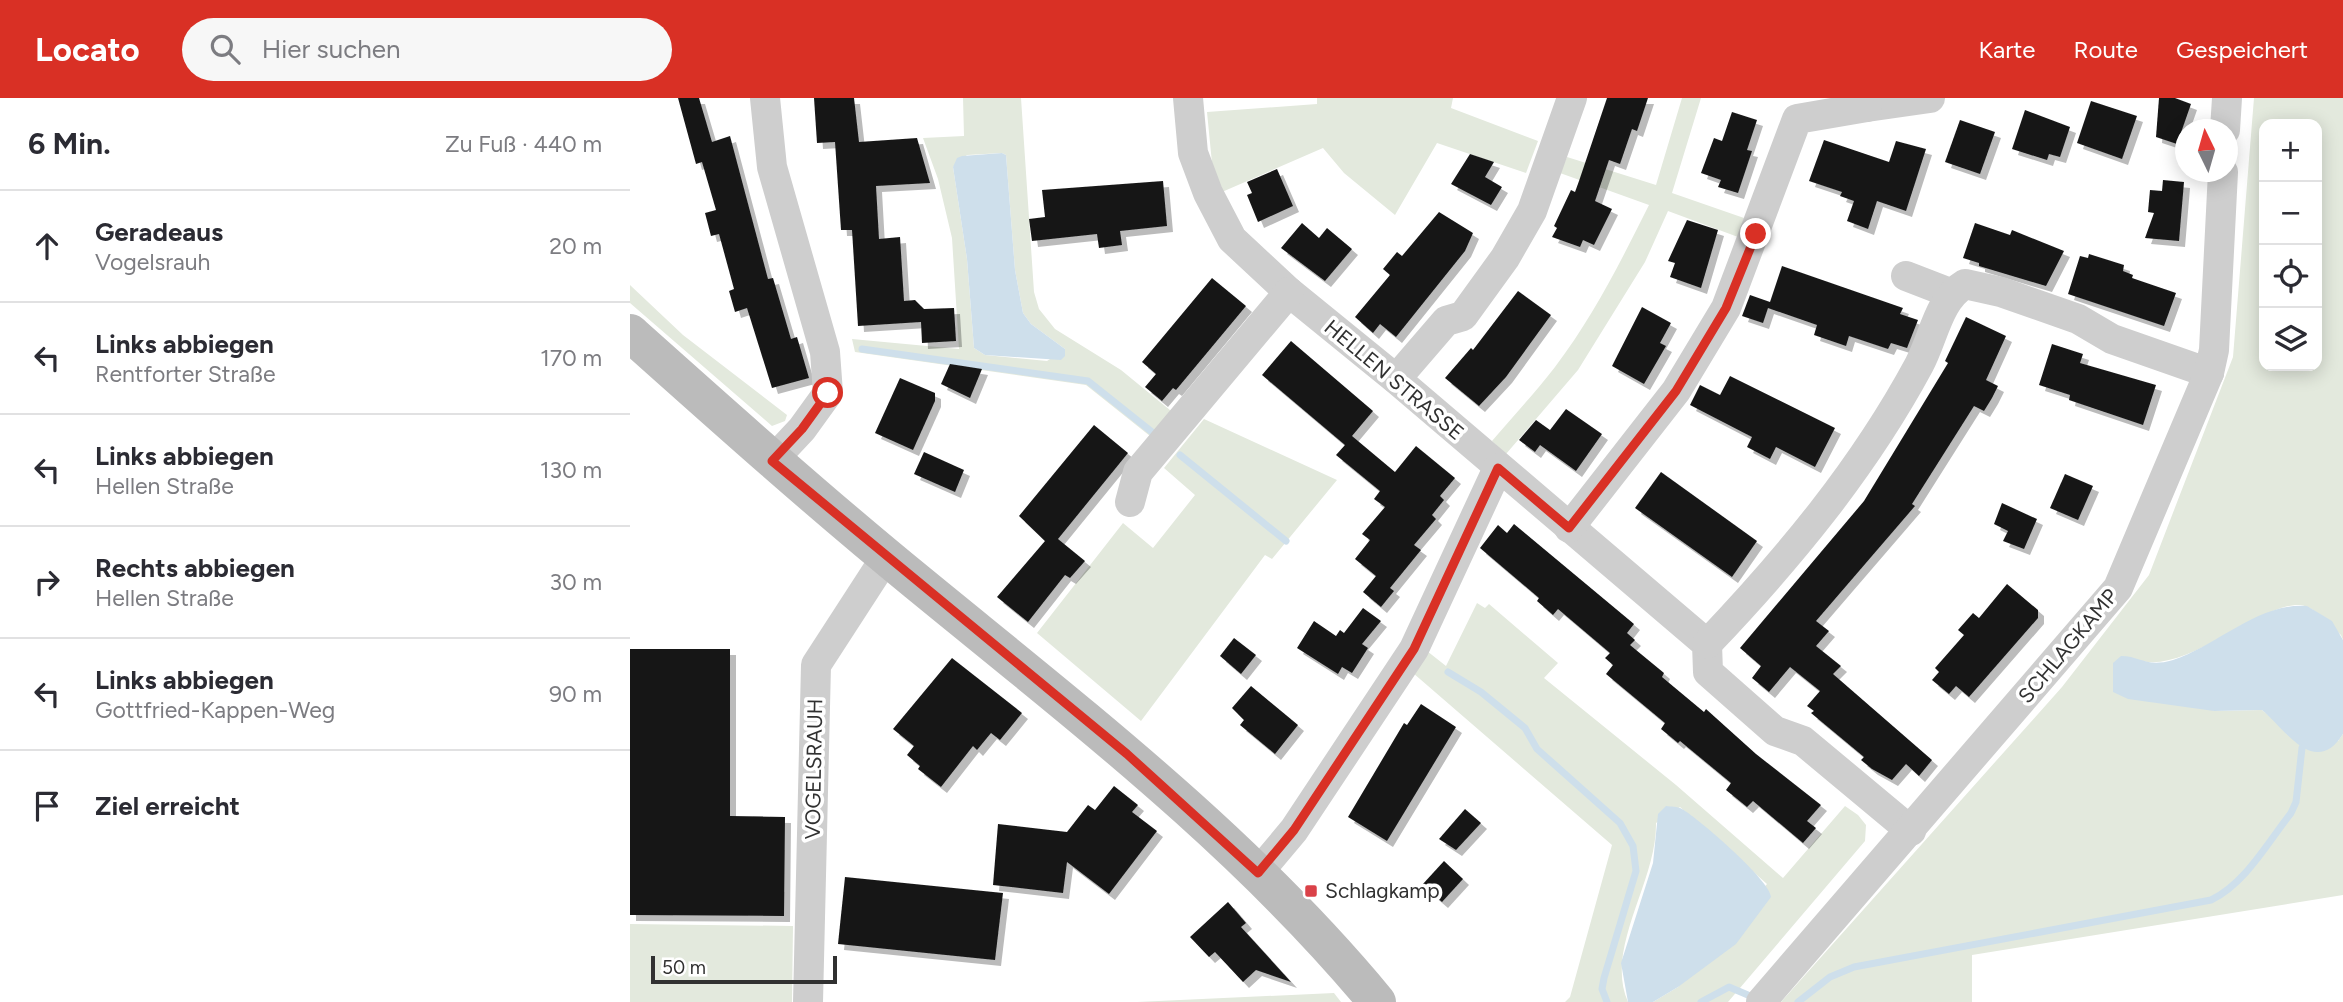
<!DOCTYPE html>
<html lang="de">
<meta charset="utf-8">
<style>
:root{--surface:#fff;--page:#f7f7f7;--text:#2b2b33;--muted:#7c7c81;--line:#e1e1e2;--accent:#d93025}
body{margin:0;font-family:Figtree,sans-serif;background:var(--page);color:var(--text)}
.controls{position:absolute;right:21px;top:21px;display:grid;overflow:hidden;border-radius:14px;box-shadow:0 4px 18px #0003}
.controls button{width:63px;height:63px;display:grid;place-items:center;padding:0;border:0;border-bottom:2px solid var(--line);background:var(--surface);color:var(--text);font:35px sans-serif}
.compass{position:absolute;left:1545px;top:21px;width:63px;height:63px;border-radius:50%;background:var(--surface);box-shadow:0 4px 18px #0003;rotate:355deg}
.scale{position:absolute;left:21px;bottom:18px;width:186px;box-sizing:border-box;padding-left:7px;border:4px solid #313131;border-top:0;font-size:19px;line-height:24px;white-space:nowrap;color:#313131;-webkit-text-stroke:5px #fff;paint-order:stroke}
.stop{position:absolute;width:21px;height:21px;margin:-16px;border:5px solid #d93025;border-radius:50%;background:#fff}
.stop.end{background:#d93025;border-color:#fff;box-shadow:0 2px 7px #0008}
.list{margin:0;padding:0;list-style:none}
h2{display:flex;justify-content:space-between;align-items:center;height:91px;margin:0;padding:0 28px;font-size:30px}
h2 small{font-size:23px;font-weight:400;color:var(--muted)}
.list li{display:grid;grid-template-columns:46px 1fr auto;gap:21px;align-items:center;box-sizing:border-box;height:112px;padding:0 28px;border-top:2px solid var(--line)}
.list b{display:block;font-size:26px;white-space:nowrap}
.list p{margin:0;font-size:23px;white-space:nowrap;color:var(--muted)}
.list em{font-size:23px;font-style:normal;color:var(--muted)}
.icon{flex:none;width:38px;height:38px;fill:none;stroke:currentColor;stroke-width:2;stroke-linecap:round;stroke-linejoin:round}
.map{position:relative;flex:none;width:1713px;height:904px;overflow:hidden}
header{display:flex;align-items:center;gap:42px;box-sizing:border-box;height:98px;padding:0 35px;background:var(--accent);color:#fff}
header strong{font-size:33px}
nav{display:flex;gap:38px;margin-inline-start:auto;font-size:24px}
.search{width:490px;height:63px;background:var(--page);display:flex;align-items:center;gap:18px;box-sizing:border-box;padding:0 24px;border-radius:38px;color:var(--muted);font-size:26px}
main{display:flex}
aside{flex:1;background:var(--surface)}
.map>svg:first-child{display:block}
.green{fill:#e3e9dd;fill-rule:evenodd}
.water{fill:#cedfeb}
.lines{fill:none;stroke-linecap:round;stroke-linejoin:round}
.stream{stroke:#cedfeb;stroke-width:7}
.building{fill:#181818;filter:url(#shadow)}
.minor{stroke:#cecece;stroke-width:30}
.secondary{stroke:#bbb;stroke-width:38}
.route{stroke:#d93025;stroke-width:9}
.poi-dot{fill:#da4148;stroke:#fff;stroke-width:2.5}
.labels{text-anchor:middle;stroke-width:7;stroke-linejoin:round;paint-order:stroke}
.street-label{font-size:21px;fill:#313131;stroke:#fff}
.poi-label{font-size:21px;fill:#313131;stroke:#fff;text-anchor:start}
</style>
<header>
<strong>Locato</strong>
<div class="search"><svg class="icon" aria-label="search" viewBox="0 0 24 24"><circle cx="10" cy="10" r="6"/><path d="M15 15l6 6"/></svg>Hier suchen</div>
<nav><a>Karte</a><a>Route</a><a>Gespeichert</a></nav>
</header>
<main>
<aside>
<h2>6 Min.<small>Zu Fuß · 440 m</small></h2>
<ul class="list">
<li><svg class="icon" aria-label="ahead" viewBox="0 0 24 24"><path d="M12 20V5M6 11l6-6 6 6"/></svg><div><b>Geradeaus</b><p>Vogelsrauh</p></div><em>20 m</em></li>
<li><svg class="icon" aria-label="left" viewBox="0 0 24 24"><path d="M17 20v-9H6M10 6l-5 5 5 5"/></svg><div><b>Links abbiegen</b><p>Rentforter Straße</p></div><em>170 m</em></li>
<li><svg class="icon" aria-label="left" viewBox="0 0 24 24"><path d="M17 20v-9H6M10 6l-5 5 5 5"/></svg><div><b>Links abbiegen</b><p>Hellen Straße</p></div><em>130 m</em></li>
<li><svg class="icon" aria-label="right" viewBox="0 0 24 24"><path d="M7 20v-9h11M14 6l5 5-5 5"/></svg><div><b>Rechts abbiegen</b><p>Hellen Straße</p></div><em>30 m</em></li>
<li><svg class="icon" aria-label="left" viewBox="0 0 24 24"><path d="M17 20v-9H6M10 6l-5 5 5 5"/></svg><div><b>Links abbiegen</b><p>Gottfried-Kappen-Weg</p></div><em>90 m</em></li>
<li><svg class="icon" aria-label="arrive" viewBox="0 0 24 24"><path d="M6 21V4h12l-3 4 3 4H6"/></svg><div><b>Ziel erreicht</b></div></li>
</ul>
</aside>
<div class="map">
<svg width="1713" height="904" viewBox="0 0 1713 904">
<defs>
<filter id="shadow"><feDropShadow dx="6" dy="6" stdDeviation="0" flood-color="#0004"/></filter>
</defs>
<rect width="100%" height="100%" fill="#fff"/>
<g class="green">
<path d="M333,0H391L404,194L409,211L425,231L491,272L546,317L525,342L456,287L225,254L222,241L329,251L322,140L308,81L293,40L334,38ZM372,55L376,57L385,172L393,215L401,226L435,251L417,263L355,257L344,250L337,161L323,69L337,57Z"/>
<polygon points="687,0 823,0 821,10 908,43 896,75 807,45 765,117 714,75 693,50 592,94 582,65 577,14 687,6"/>
<path d="M1052,0H1071L1042,95L1114,120L1108,139L1038,113L1015,164L948,272L876,356L862,343C883,318 905,295 925,269C963,219 991,163 1019,107L930,75L937,59L1026,87Z"/>
<path d="M1624,0H1713V542L1711,537C1701,529 1690,515 1678,509C1642,492 1553,585 1503,560L1584,613L1632,612L1650,627L1708,643L1713,636V797L1342,857V904H1151L1432,589L1519,477L1603,259ZM1634,26H1687V268H1634Z"/>
<polygon points="0,187 53,237 157,317 155,323 142,328 0,205"/>
<polygon points="574,321 707,382 642,461 635,457 511,623 407,535 493,425 523,450 565,397 534,370"/>
<path d="M847,505L855,510L859,506L928,565L914,580L1046,687L1153,780L1215,708L1228,717L1236,727L1235,743L1098,904H1023L1048,889L1137,786L1050,709L1026,725C1027,784 974,850 998,904H935L940,899L982,747L783,575L797,553L816,568Z"/>
<polygon points="0,826 163,828 162,904 0,904"/>
<polygon points="704,895 711,904 507,904"/>
</g>
<g class="water">
<polygon points="372,55 376,57 385,172 393,215 401,226 435,251 435,258 431,262 355,257 344,250 337,161 323,69 327,60 332,58"/>
<path d="M1677,508L1702,523L1713,542V636C1685,681 1654,630 1632,612L1584,613L1498,601L1483,594V565L1491,558C1511,558 1516,570 1543,562C1587,548 1629,504 1677,508Z"/>
<path d="M1036,708C1041,709 1047,708 1052,711C1069,721 1141,783 1141,799L1106,846L1048,889L1023,904H998L991,865L1023,765L1028,716Z"/>
</g>
<g class="lines">
<g class="stream">
<polyline points="232,251 458,283 522,334"/>
<polyline points="550,357 656,443"/>
<polyline points="818,574 851,594 895,630 907,651 990,725 1003,748 1006,773 974,880 972,891 977,904"/>
<polyline points="1071,904 1099,889 1125,900"/>
<path d="M1168,904L1200,879L1224,869L1581,802C1615,786 1638,744 1661,715L1666,704L1672,650"/>
</g>
</g>
<g class="building">
<polygon points="48,0 69,0 82,44 100,38 138,181 143,180 161,241 167,239 179,280 142,290 117,210 105,214 99,193 104,191 89,136 81,138 75,115 86,112 72,64 66,66"/>
<polygon points="184,0 224,0 229,44 287,40 300,85 246,88 249,141 270,139 274,203 285,202 294,211 324,210 326,243 292,245 291,224 228,228 222,132 211,132 205,44 187,45"/>
<polygon points="977,0 1018,0 1007,33 1002,31 990,66 979,62 965,103 982,111 964,147 953,142 950,149 922,139 927,130 924,128 941,92 945,94 949,83"/>
<polygon points="1529,0 1545,0 1561,6 1547,46 1526,39"/>
<polygon points="1461,3 1507,18 1492,61 1447,45"/>
<polygon points="1395,12 1440,29 1430,59 1419,56 1417,62 1382,51"/>
<polygon points="1102,14 1127,22 1117,52 1122,53 1108,95 1088,89 1091,82 1071,75 1084,40 1092,43"/>
<polygon points="1330,22 1365,34 1350,76 1315,64"/>
<polygon points="1194,42 1259,64 1266,43 1296,51 1276,113 1247,103 1238,131 1217,123 1224,103 1210,98 1212,94 1179,83"/>
<polygon points="840,56 864,64 855,79 872,89 861,107 821,86"/>
<polygon points="647,71 663,108 628,124 617,97 622,95 617,84"/>
<polygon points="1533,82 1554,84 1549,143 1515,140 1524,115 1518,114 1520,92 1532,93"/>
<polygon points="533,83 537,128 490,133 492,147 469,150 467,136 402,143 399,121 415,119 412,92"/>
<polygon points="809,114 843,135 835,153 766,239 750,226 743,235 725,219 760,177 753,171 767,154 772,158"/>
<polygon points="1057,122 1088,132 1071,190 1040,179 1045,165 1038,163"/>
<polygon points="672,125 689,140 697,130 722,151 695,183 651,150"/>
<polygon points="1345,125 1380,137 1382,132 1434,153 1416,188 1349,168 1349,165 1333,160"/>
<polygon points="1459,156 1494,167 1493,173 1503,177 1502,180 1546,195 1534,228 1438,196 1450,158 1458,160"/>
<polygon points="1152,168 1273,210 1270,216 1288,222 1277,250 1261,245 1258,251 1219,238 1216,248 1184,237 1187,227 1138,210 1133,225 1112,218 1120,197 1140,204"/>
<polygon points="582,180 616,208 546,292 543,290 532,303 515,289 526,276 512,264"/>
<polygon points="888,193 921,217 876,279 849,308 815,280 841,250 843,252"/>
<polygon points="1012,209 1041,225 1030,245 1036,248 1014,286 982,268"/>
<polygon points="1336,219 1376,238 1356,282 1368,288 1362,300 1354,313 1344,308 1282,406 1285,408 1186,523 1199,533 1186,548 1211,568 1203,576 1302,662 1289,678 1276,666 1262,682 1242,671 1231,662 1234,659 1181,615 1184,613 1177,608 1190,593 1160,569 1139,594 1122,580 1131,568 1110,550 1234,403 1318,265 1315,263"/>
<polygon points="661,243 743,313 722,338 765,374 786,348 825,380 810,398 814,402 802,417 806,421 784,447 791,452 760,490 764,493 751,509 733,494 746,478 725,461 740,442 732,436 755,409 744,401 750,393 706,357 715,347 632,277"/>
<polygon points="1422,246 1453,256 1450,265 1526,287 1513,327 1439,302 1440,297 1409,287"/>
<polygon points="320,266 352,271 340,300 311,286"/>
<polygon points="1100,278 1205,330 1185,369 1146,349 1140,361 1117,349 1122,339 1060,307 1070,287 1090,297"/>
<polygon points="270,280 305,295 305,303 283,352 245,335"/>
<polygon points="936,311 972,336 946,373 910,347 905,354 889,342 906,322 920,332"/>
<polygon points="464,327 498,355 428,441 455,463 440,480 435,477 398,524 367,499 415,443 389,418"/>
<polygon points="294,354 334,372 325,394 284,376"/>
<polygon points="1031,374 1127,443 1102,479 1005,410"/>
<polygon points="1435,376 1463,388 1448,422 1420,410"/>
<polygon points="1372,405 1407,421 1394,451 1373,443 1378,433 1364,426"/>
<polygon points="884,426 1004,526 997,535 1005,542 1000,547 1034,575 1032,579 1074,614 1076,611 1126,656 1191,707 1177,723 1186,730 1173,745 1123,703 1117,709 1096,692 1101,685 1050,643 1048,645 1031,631 1035,625 976,576 983,567 975,560 980,555 928,511 923,517 907,503 909,500 850,450 868,427 877,435"/>
<polygon points="1377,486 1408,512 1408,520 1339,599 1326,588 1319,596 1302,582 1309,574 1305,570 1334,537 1328,532 1343,515 1349,520"/>
<polygon points="733,510 751,523 732,546 738,550 722,575 712,569 708,576 667,550 684,523 706,538 710,532 714,535"/>
<polygon points="604,540 626,557 611,576 590,558"/>
<polygon points="0,551 100,551 100,718 155,719 154,818 0,817"/>
<polygon points="322,560 392,615 370,642 361,635 347,652 343,648 311,689 288,671 290,668 277,657 284,648 263,631"/>
<polygon points="621,588 668,627 645,656 610,627 614,622 602,610"/>
<polygon points="791,606 826,629 757,743 718,719 774,625 777,627"/>
<polygon points="484,688 508,707 502,714 527,733 479,796 437,764 433,795 363,787 368,726 437,734 458,707 465,712"/>
<polygon points="835,711 851,725 826,752 809,741"/>
<polygon points="814,763 833,781 812,804 792,787"/>
<polygon points="215,779 373,795 365,862 208,846"/>
<polygon points="598,804 616,825 611,829 661,884 626,872 613,884 585,854 579,859 560,839"/>
</g>
<g class="lines">
<g class="minor">
<polyline points="135,0 142,69 195,254 198,295 172,331 142,363"/>
<polyline points="558,0 563,55 578,95 602,141 659,194 766,281 1077,546 1078,574 1145,633 1173,643 1281,733"/>
<polyline points="1236,0 1237,9 1300,0"/>
<polyline points="1595,32 1597,0"/>
<polyline points="1276,178 1320,195"/>
<polyline points="766,281 816,223 833,218 875,160 902,113 942,0"/>
<polyline points="500,404 508,374 659,194"/>
<polyline points="939,430 1046,293 1096,210 1167,21 1237,9"/>
<path d="M1077,546C1158,461 1233,371 1289,267C1304,239 1308,202 1335,186L1371,194L1448,221L1482,241L1579,275"/>
<polyline points="628,775 664,732 784,551 868,370"/>
<polyline points="178,904 186,567 256,459"/>
<polyline points="1131,904 1488,490 1579,275 1584,252 1593,74"/>
</g>
<path class="secondary" d="M0,235C94,319 189,404 287,484C448,616 614,743 747,904"/>
</g>
<g class="lines">
<polyline class="route" points="198,295 172,331 142,363 497,656 628,775 664,732 784,551 868,370 939,430 1046,293 1096,210 1126,136"/>
</g>
<rect class="poi-dot" x="674" y="786" width="14" height="14" rx="3.5"/>
<g class="labels">
<g class="street-label">
<text transform="translate(764 282) rotate(40)" y="7">HELLEN STRASSE</text>
<text transform="translate(1438 548) rotate(-50)" y="7">SCHLAGKAMP</text>
<text transform="translate(184 671) rotate(-89)" y="7">VOGELSRAUH</text>
</g>
<g class="poi-label">
<text x="695" y="800">Schlagkamp</text>
</g>
</g>
</svg>
<div class="controls">
<button>+</button>
<button>−</button>
<button><svg class="icon" aria-label="locate" viewBox="0 0 24 24"><circle cx="12" cy="12" r="6"/><path d="M12 2v4M12 18v4M2 12h4M18 12h4"/></svg></button>
<button><svg class="icon" aria-label="layers" viewBox="0 0 24 24"><path d="M12 4l9 5-9 5-9-5zM3 14l9 5 9-5"/></svg></button>
</div>
<svg class="compass" viewBox="-18 -18 36 36"><path d="M0-13l5 13h-10z" fill="#e53935"/><path d="M0 13l5-13h-10z" fill="#7c7c81"/></svg>
<div class="scale">50 m</div>
<div class="stop" style="left:198px;top:295px"></div>
<div class="stop end" style="left:1126px;top:136px"></div>
</div>
</main>
